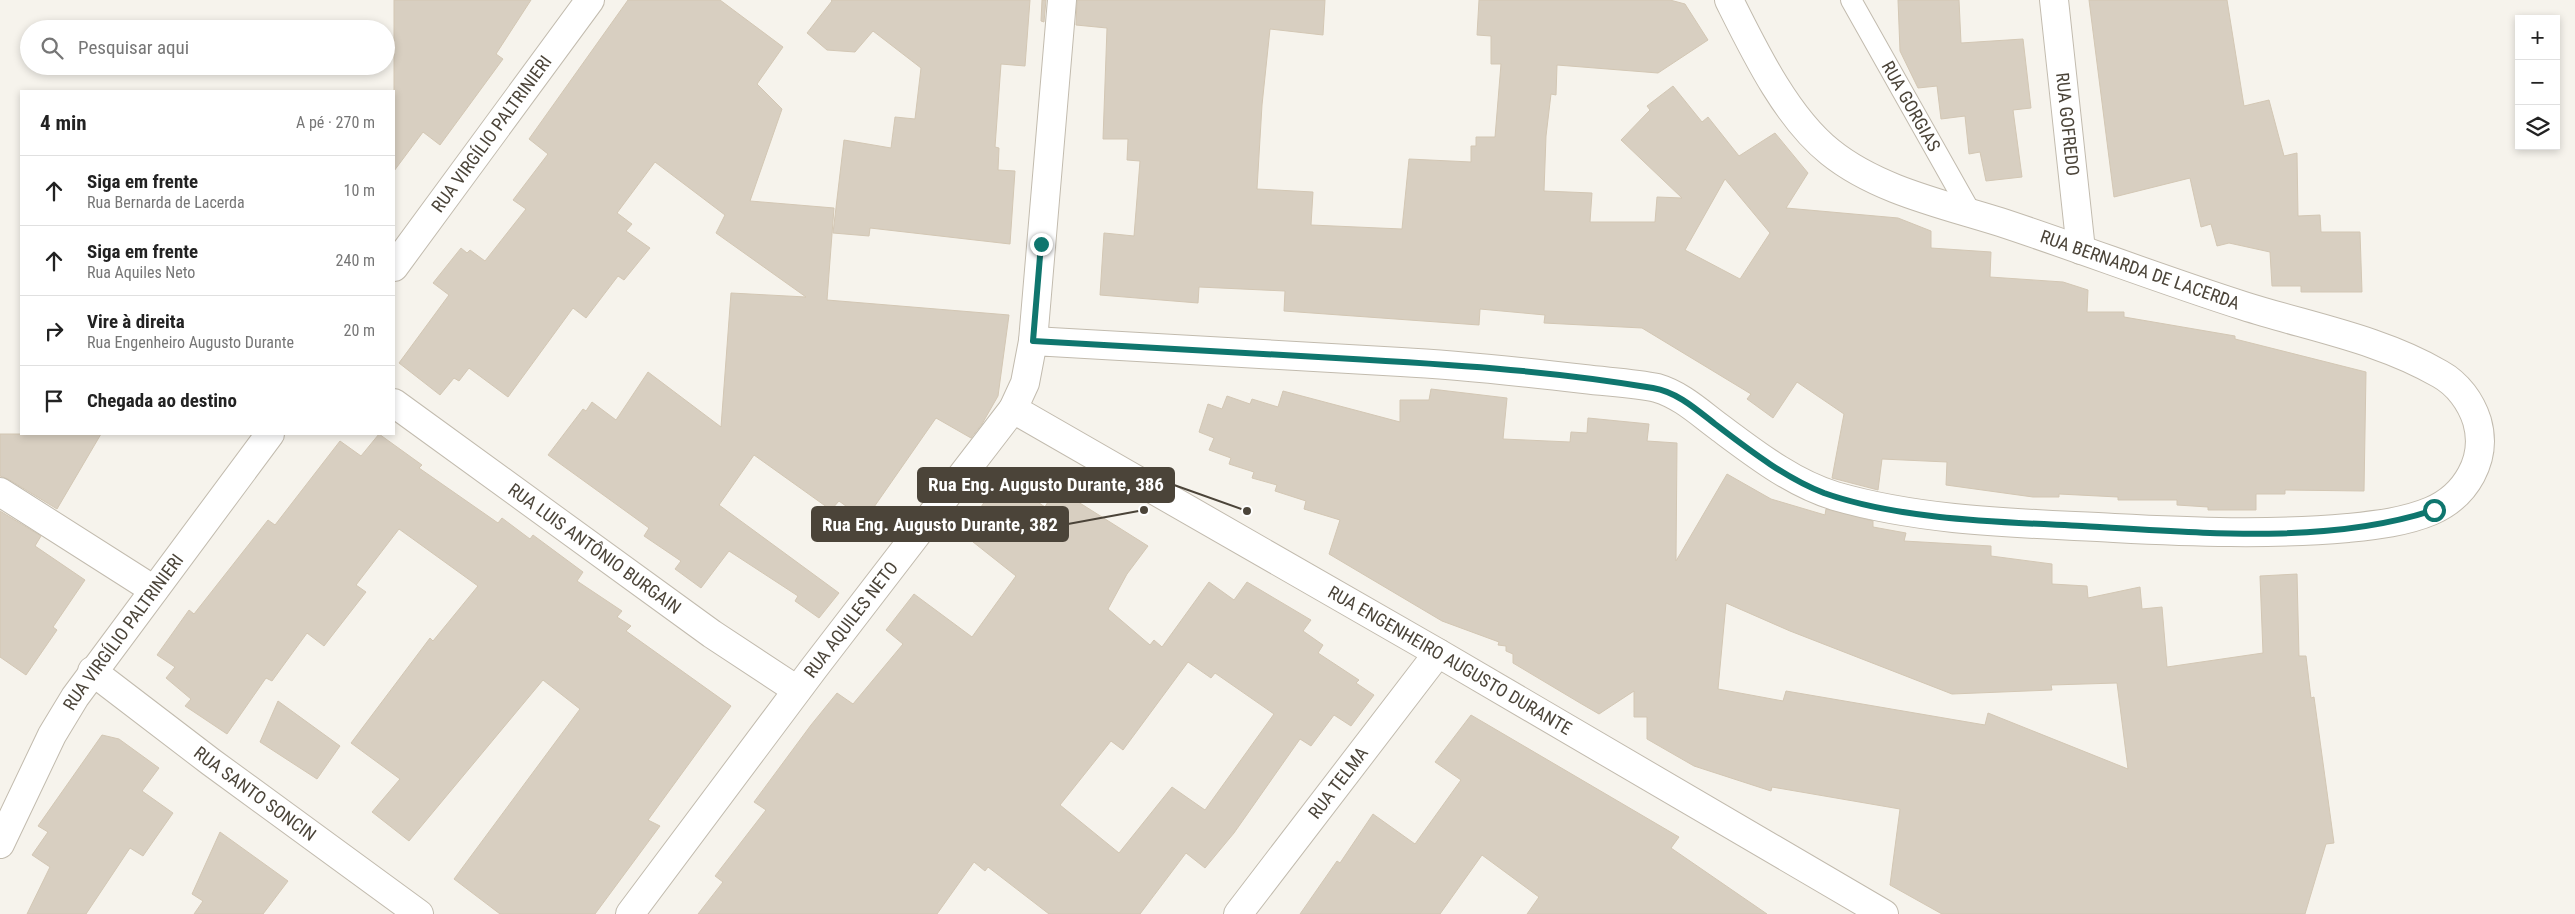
<!DOCTYPE html>
<html lang="pt">
<meta charset="utf-8">
<style>
:root{--surface:#fff;--page:#f2f2f2;--text:#222;--muted:#767676;--line:#e0e0e0}
body{margin:0;font-family:"Roboto Condensed",sans-serif;background:var(--page);color:var(--text)}
.controls{position:absolute;right:15px;top:15px;display:grid;overflow:hidden;border-radius:0px;box-shadow:0 2px 8px #0003}
.controls button{width:45px;height:45px;display:grid;place-items:center;padding:0;border:0;border-bottom:1px solid var(--line);background:var(--surface);color:var(--text);font:25px sans-serif}
.stop{position:absolute;width:15px;height:15px;margin:-11px;border:4px solid #0f766e;border-radius:50%;background:#fff}
.stop.end{background:#0f766e;border-color:#fff;box-shadow:0 1px 5px #0008}
.list{margin:0;padding:0;list-style:none}
h2{display:flex;justify-content:space-between;align-items:center;height:65px;margin:0;padding:0 20px;font-size:21px}
h2 small{font-size:16px;font-weight:400;color:var(--muted)}
.list li{display:grid;grid-template-columns:32px 1fr auto;gap:15px;align-items:center;box-sizing:border-box;height:70px;padding:0 20px;border-top:1px solid var(--line)}
.list b{display:block;font-size:19px;white-space:nowrap}
.list p{margin:0;font-size:16px;white-space:nowrap;color:var(--muted)}
.list em{font-size:16px;font-style:normal;color:var(--muted)}
.icon{flex:none;width:28px;height:28px;fill:none;stroke:currentColor;stroke-width:2;stroke-linecap:round;stroke-linejoin:round}
.map{position:relative;flex:none;width:2575px;height:914px;overflow:hidden}
.search{position:absolute;background:var(--surface);box-shadow:0 2px 8px #0003;left:20px;top:20px;width:375px;height:55px;display:flex;align-items:center;gap:12px;box-sizing:border-box;padding:0 18px;border-radius:28px;color:var(--muted);font-size:19px}
.panel{position:absolute;background:var(--surface);box-shadow:0 2px 8px #0003;left:20px;top:90px;width:375px;height:345px;border-radius:0px}
.map>svg:first-child{display:block}
.building{fill:#d8cfc1;stroke:#d3c7b4;fill-rule:evenodd}
.lines{fill:none;stroke-linecap:round;stroke-linejoin:round}
.service-casing{stroke:#c2bbae;stroke-width:22}
.minor-casing{stroke:#c2bbae;stroke-width:30}
.service{stroke:#fff;stroke-width:20}
.minor{stroke:#fff;stroke-width:28}
.route{stroke:#0f766e;stroke-width:6}
.labels{text-anchor:middle;stroke-width:4.5;stroke-linejoin:round;paint-order:stroke}
.street-label{font-size:18px;fill:#4b4439;stroke:#fff}
.leader{fill:none;stroke:#4b4439;stroke-width:2}
.callout-dot{fill:#4b4439;stroke:#fff;stroke-width:2}
.callout{fill:#4b4439;stroke:#4b4439;stroke-width:2}
.callout-label{font-size:19px;text-anchor:middle;font-weight:bold;fill:#fff}
</style>
<div class="map">
<svg width="2575" height="914" viewBox="0 0 2575 914">
<rect width="100%" height="100%" fill="#f6f3ec"/>
<g class="building">
<polygon points="394,0 531,0 496,54 503,59 440,145 423,132 394,171"/>
<polygon points="628,0 720,0 783,47 757,84 782,109 750,201 834,208 827,300 1009,315 998,396 982,424 971,438 936,418 865,520 839,501 831,510 754,455 719,505 839,593 819,618 795,601 798,596 729,551 701,588 675,569 681,561 644,536 649,528 548,455 583,409 586,411 592,402 616,420 648,372 721,427 731,293 806,297 716,233 725,215 655,162 617,213 632,224 626,231 650,248 624,280 618,276 586,318 573,308 508,397 469,368 459,381 454,378 440,395 399,363 449,295 433,283 461,248 467,253 470,250 485,261 526,209 513,200 548,154 529,139"/>
<polygon points="831,0 1030,0 1025,66 1001,64 995,147 999,148 998,170 1015,171 1010,244 870,228 869,236 833,233 844,140 891,148 895,117 915,119 921,68 873,31 855,52 827,50 807,33 832,1"/>
<polygon points="1042,0 1046,0 1044,22 1041,21"/>
<path d="M1077,0H1325L1323,35L1270,29L1262,105L1257,189L1313,192L1311,225L1402,229L1409,159L1471,162V146H1476V137H1495L1501,64H1491V36L1477,35L1479,0H1670L1685,4L1708,40L1658,73L1557,65L1556,95L1551,94L1546,136L1544,191L1592,193L1590,222H1655L1657,197L1682,198L1621,140L1650,110L1647,106L1673,86L1702,122L1708,117L1739,156L1775,133L1808,173L1786,208L1898,218L1931,231V248L1991,252L1990,277L2063,282L2088,290L2087,312H2124V317L2235,336V339L2366,372L2364,491L2285,490V494H2256V510H2208V507L2177,505V500H2118V497L2059,494V497H2033L1946,485L1947,462L1882,459L1878,490L1832,478L1844,414L1797,382L1773,418L1747,399L1751,394L1642,328L1544,323L1545,315L1480,309L1479,325L1284,311L1285,291L1199,287L1198,303L1100,295L1104,233L1134,236L1140,161L1127,160L1128,139H1103L1107,28L1076,25ZM1725,179L1770,233L1740,279L1685,250Z"/>
<polygon points="1898,0 1959,0 1961,43 2023,39 2031,108 2013,110 2022,177 1986,181 1980,152 1969,154 1965,116 1941,119 1937,86 1918,88 1900,51"/>
<polygon points="2089,0 2227,0 2244,106 2269,100 2284,156 2297,153 2298,216 2320,215 2321,232 2360,232 2362,292 2301,292 2301,286 2272,286 2270,252 2229,243 2217,246 2211,224 2201,227 2190,178 2114,197"/>
<path d="M1431,389L1507,398L1503,439L1570,442L1571,432L1587,433L1588,418L1649,424L1647,441L1677,443L1676,561L1727,474L1771,499L1825,515L1826,509L1873,521V527L1906,533L1904,541L1991,546V556L2052,564V584L2087,586L2088,598L2140,587L2142,609L2162,607L2167,667L2263,653L2260,576L2297,574L2299,656H2306L2311,698L2314,697L2334,843L2326,844L2305,914H1942L1890,885L1900,809L1772,787L1771,791L1694,766L1647,739V717H1634V691L1599,714L1580,703L1513,663V654L1506,651V646L1498,645L1499,642L1442,621L1329,554L1340,520L1304,509L1306,501L1275,491L1277,485L1252,478L1254,472L1229,464L1231,458L1209,450L1214,438L1199,432L1208,404L1222,409L1227,396L1250,404L1252,399L1278,407L1283,391L1400,422V400H1429ZM1726,603L1790,631L1952,694L2052,690L2051,685L2117,683L2128,769L1988,713L1985,725L1786,691L1783,701L1718,689Z"/>
<polygon points="0,434 101,434 57,509 8,479 0,476"/>
<polygon points="379,434 422,465 419,468 498,523 502,518 530,539 533,535 583,572 577,581 622,611 617,617 631,626 626,631 731,706 648,820 660,826 595,914 500,914 454,879 580,709 543,680 409,841 372,812 400,779 351,743 430,638 433,641 478,586 399,529 356,585 366,592 324,646 307,633 272,681 266,678 227,734 185,706 191,699 166,678 175,667 157,655 189,610 194,614 268,520 275,525 340,441 361,456"/>
<path d="M1001,477L1045,507L1056,488L1148,546L1127,574L1108,609L1150,645L1154,640L1162,647L1209,582L1234,600L1247,582L1311,620L1303,631L1323,645L1318,653L1359,680L1356,683L1374,695L1351,726L1334,715L1311,746L1300,739L1234,833L1205,868L1186,853L1140,914H1049L988,867L985,871L974,862L937,914H698L723,882L715,876L766,810L754,802L811,725L837,693L853,704L903,644L886,630L914,594L972,637L1016,576L963,534ZM1188,662L1211,678L1215,673L1274,714L1205,810L1172,787L1119,853L1060,805L1111,741L1123,750Z"/>
<polygon points="0,511 41,536 35,546 85,580 53,627 57,630 26,675 0,657"/>
<polygon points="278,701 340,746 317,779 260,742"/>
<polygon points="1471,715 1679,837 1671,848 1767,914 1527,914 1539,897 1482,855 1440,914 1300,914 1337,861 1340,863 1373,814 1415,844 1461,780 1435,762"/>
<polygon points="102,735 119,739 159,768 142,791 173,813 143,856 130,848 86,914 27,914 50,867 32,855 48,832 38,826"/>
<polygon points="220,832 288,881 263,914 194,914 203,901 192,894"/>
</g>
<g class="lines">
<defs>
<g id="service">
<path id="s1" d="M1851,0L1971,213"/>
</g>
<g id="minor">
<path id="s2" d="M2054,0L2081,250"/>
<path id="s3" d="M394,267L590,0"/>
<polyline points="1033,341 1062,0"/>
<path id="s4" d="M394,403L712,634L797,690"/>
<path id="s5" d="M1013,409L1438,653L1884,914"/>
<polyline points="0,492 154,590"/>
<path id="s6" d="M92,671L211,762L419,914"/>
<path id="s7" d="M0,844L52,735L75,697L270,434"/>
<path id="s8" d="M630,914L814,668L1013,409L1025,383L1033,341C1155,348 1278,355 1401,362C1462,365 1523,372 1584,379C1608,382 1634,383 1657,388C1681,395 1700,413 1719,427C1754,453 1792,483 1835,496C1925,522 2021,523 2114,528C2192,532 2270,535 2348,528C2376,525 2405,522 2431,511C2466,496 2488,459 2477,421C2471,402 2458,384 2440,374C2380,339 2310,327 2244,306C2162,280 2082,249 2000,222C1943,204 1877,190 1830,152C1786,117 1754,50 1729,0"/>
<path id="s9" d="M1238,914L1438,653"/>
</g>
</defs>
<use href="#service" class="service-casing"/>
<use href="#minor" class="minor-casing"/>
<use href="#service" class="service"/>
<use href="#minor" class="minor"/>
</g>
<g class="lines">
<path class="route" d="M1041,244L1033,341C1134,347 1235,353 1336,358C1442,364 1548,370 1653,388C1677,392 1696,409 1715,424C1748,449 1785,478 1824,493C1900,520 2002,522 2082,526C2195,532 2325,546 2434,510"/>
</g>
<g class="labels">
<g class="street-label">
<text dy="6" stroke="none"><textPath href="#s1" startOffset="122">RUA GORGIAS</textPath></text>
<text dy="6" stroke="none"><textPath href="#s2" startOffset="125">RUA GOFREDO</textPath></text>
<text dy="6" stroke="none"><textPath href="#s3" startOffset="165">RUA VIRGÍLIO PALTRINIERI</textPath></text>
<text transform="translate(2140 270) rotate(19)" y="6">RUA BERNARDA DE LACERDA</text>
<text dy="6" stroke="none"><textPath href="#s4" startOffset="248">RUA LUIS ANTÔNIO BURGAIN</textPath></text>
<text dy="6" stroke="none"><textPath href="#s8" startOffset="368">RUA AQUILES NETO</textPath></text>
<text dy="6" stroke="none"><textPath href="#s7" startOffset="246">RUA VIRGÍLIO PALTRINIERI</textPath></text>
<text dy="6" stroke="none"><textPath href="#s5" startOffset="504">RUA ENGENHEIRO AUGUSTO DURANTE</textPath></text>
<text dy="6" stroke="none"><textPath href="#s9" startOffset="165">RUA TELMA</textPath></text>
<text dy="6" stroke="none"><textPath href="#s6" startOffset="204">RUA SANTO SONCIN</textPath></text>
</g>
</g>
<path class="leader" d="M1247 511L1174 485M1144 510L1068 524"/>
<g class="callout-dot">
<circle cx="1247" cy="511" r="5"/>
<circle cx="1144" cy="510" r="5"/>
</g>
<g class="callout">
<rect x="918" y="468" width="256" height="34" rx="5"/>
<rect x="812" y="507" width="256" height="34" rx="5"/>
</g>
<g class="callout-label">
<text x="1046" y="491">Rua Eng. Augusto Durante, 386</text>
<text x="940" y="531">Rua Eng. Augusto Durante, 382</text>
</g>
</svg>
<div class="controls">
<button>+</button>
<button>−</button>
<button><svg class="icon" aria-label="layers" viewBox="0 0 24 24"><path d="M12 4l9 5-9 5-9-5zM3 14l9 5 9-5"/></svg></button>
</div>
<div class="stop" style="left:2434px;top:510px"></div>
<div class="stop end" style="left:1041px;top:244px"></div>
<div class="search"><svg class="icon" aria-label="search" viewBox="0 0 24 24"><circle cx="10" cy="10" r="6"/><path d="M15 15l6 6"/></svg>Pesquisar aqui</div>
<section class="panel">
<h2>4 min<small>A pé · 270 m</small></h2>
<ul class="list">
<li><svg class="icon" aria-label="ahead" viewBox="0 0 24 24"><path d="M12 20V5M6 11l6-6 6 6"/></svg><div><b>Siga em frente</b><p>Rua Bernarda de Lacerda</p></div><em>10 m</em></li>
<li><svg class="icon" aria-label="ahead" viewBox="0 0 24 24"><path d="M12 20V5M6 11l6-6 6 6"/></svg><div><b>Siga em frente</b><p>Rua Aquiles Neto</p></div><em>240 m</em></li>
<li><svg class="icon" aria-label="right" viewBox="0 0 24 24"><path d="M7 20v-9h11M14 6l5 5-5 5"/></svg><div><b>Vire à direita</b><p>Rua Engenheiro Augusto Durante</p></div><em>20 m</em></li>
<li><svg class="icon" aria-label="arrive" viewBox="0 0 24 24"><path d="M6 21V4h12l-3 4 3 4H6"/></svg><div><b>Chegada ao destino</b></div></li>
</ul>
</section>
</div>
